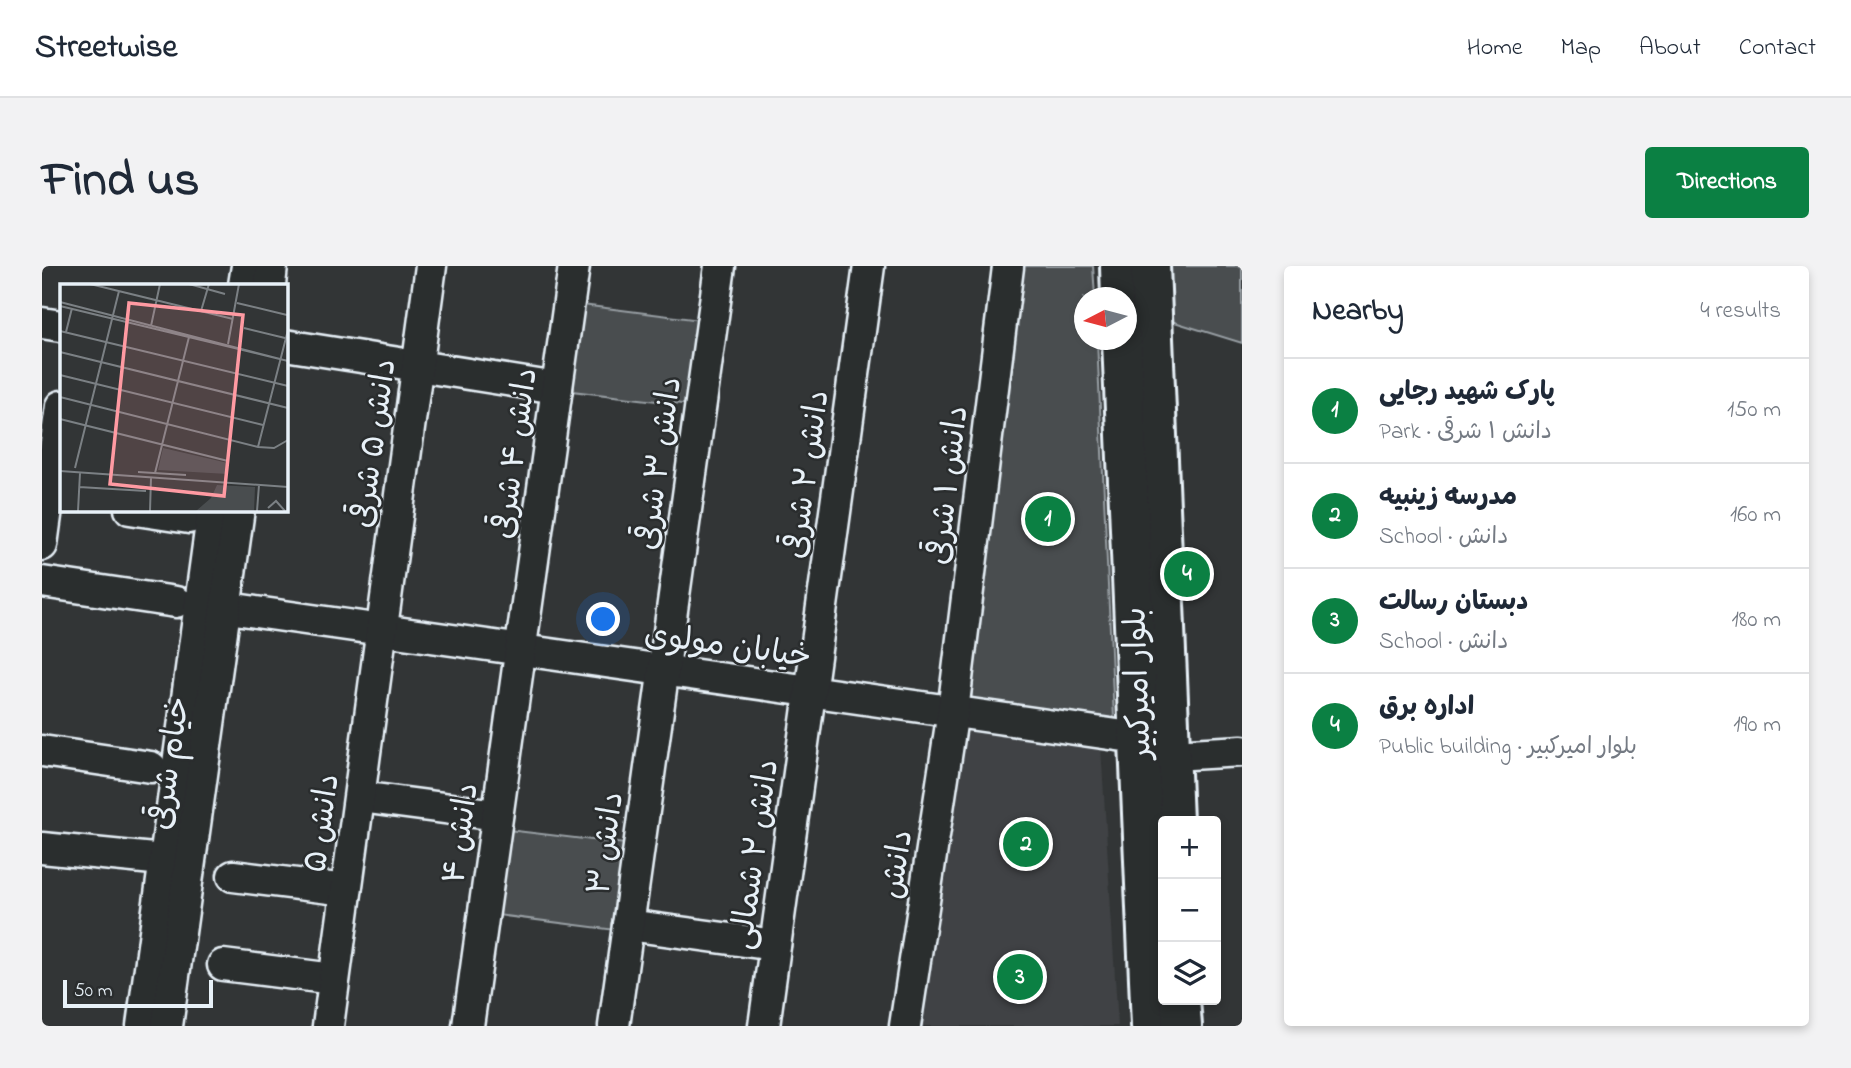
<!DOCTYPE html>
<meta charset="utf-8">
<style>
:root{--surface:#fff;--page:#f2f2f3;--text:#1f2937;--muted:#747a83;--line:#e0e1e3;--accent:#0b8043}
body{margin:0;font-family:"Indie Flower","Playpen Sans Arabic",sans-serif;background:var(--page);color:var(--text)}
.controls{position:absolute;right:21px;bottom:21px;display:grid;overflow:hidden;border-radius:7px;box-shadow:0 4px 10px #0003}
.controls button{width:63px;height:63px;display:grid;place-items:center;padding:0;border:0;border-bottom:2px solid var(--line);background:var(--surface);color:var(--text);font:35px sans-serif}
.compass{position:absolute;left:1032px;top:21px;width:63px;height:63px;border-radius:50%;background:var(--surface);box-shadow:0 4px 10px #0003;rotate:264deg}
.scale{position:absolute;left:21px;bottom:18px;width:150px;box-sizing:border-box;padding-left:7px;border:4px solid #e8f1f8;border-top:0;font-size:19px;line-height:24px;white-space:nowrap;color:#e8f1f8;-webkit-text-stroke:5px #2a2d2e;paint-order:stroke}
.you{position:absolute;left:562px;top:354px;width:24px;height:24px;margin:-18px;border:5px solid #fff;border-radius:50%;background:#1a73e8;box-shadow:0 0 0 10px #1a73e833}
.badge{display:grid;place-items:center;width:46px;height:46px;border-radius:50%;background:var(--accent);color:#fff;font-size:23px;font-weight:700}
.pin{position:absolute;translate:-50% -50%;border:4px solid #fff;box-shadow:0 2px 7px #0006}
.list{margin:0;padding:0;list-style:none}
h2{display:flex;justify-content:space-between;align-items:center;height:91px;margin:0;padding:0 28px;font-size:30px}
h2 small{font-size:23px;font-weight:400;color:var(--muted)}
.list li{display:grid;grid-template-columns:46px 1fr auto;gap:21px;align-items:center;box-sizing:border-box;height:105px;padding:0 28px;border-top:2px solid var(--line)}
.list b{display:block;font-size:26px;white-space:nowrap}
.list p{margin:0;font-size:23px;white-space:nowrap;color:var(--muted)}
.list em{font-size:23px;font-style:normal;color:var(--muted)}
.icon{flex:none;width:38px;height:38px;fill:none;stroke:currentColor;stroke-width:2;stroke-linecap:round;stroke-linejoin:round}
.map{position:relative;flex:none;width:1200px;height:760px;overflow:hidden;border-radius:7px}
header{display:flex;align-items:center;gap:42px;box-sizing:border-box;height:98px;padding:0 35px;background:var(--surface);border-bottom:2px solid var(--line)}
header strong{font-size:33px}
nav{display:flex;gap:38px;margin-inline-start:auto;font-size:24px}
.intro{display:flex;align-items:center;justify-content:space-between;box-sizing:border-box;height:168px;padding:0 42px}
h1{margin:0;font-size:49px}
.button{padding:18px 32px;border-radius:7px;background:var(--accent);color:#fff;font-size:24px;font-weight:700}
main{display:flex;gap:42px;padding:0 42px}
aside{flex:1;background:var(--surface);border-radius:7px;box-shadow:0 4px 10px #0003}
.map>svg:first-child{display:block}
.built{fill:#3f4244}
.park{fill:#494d4f;stroke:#989fa4;stroke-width:2}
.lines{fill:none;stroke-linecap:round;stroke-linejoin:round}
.minor-casing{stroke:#e8f1f8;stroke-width:35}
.major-casing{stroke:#e8f1f8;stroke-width:44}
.minor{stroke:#2a2d2e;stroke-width:30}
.major{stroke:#2a2d2e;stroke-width:38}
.labels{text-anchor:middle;stroke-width:5;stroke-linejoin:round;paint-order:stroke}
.street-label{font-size:32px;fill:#e8f1f8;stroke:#2a2d2e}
.inset-road{fill:none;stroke:#7b8084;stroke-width:2}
.view{fill:#ff9aa2;fill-opacity:0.15;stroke:#ff9aa2;stroke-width:3.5}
.inset-edge{fill:none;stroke:#e8f1f8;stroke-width:3.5}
</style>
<header>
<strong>Streetwise</strong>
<nav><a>Home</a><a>Map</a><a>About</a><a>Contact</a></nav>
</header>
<div class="intro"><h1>Find us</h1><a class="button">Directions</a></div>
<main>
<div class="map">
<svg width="1200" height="760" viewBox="0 0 1200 760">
<rect width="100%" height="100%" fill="#323536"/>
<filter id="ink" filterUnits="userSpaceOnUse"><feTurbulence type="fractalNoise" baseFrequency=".0143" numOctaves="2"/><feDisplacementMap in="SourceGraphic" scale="14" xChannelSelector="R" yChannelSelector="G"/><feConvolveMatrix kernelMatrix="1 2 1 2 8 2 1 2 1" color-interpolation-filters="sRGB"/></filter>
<g filter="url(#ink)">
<polygon class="built" points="919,462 1059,480 1076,760 875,760"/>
<g class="park">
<polygon points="978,0 1051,0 1053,31 1042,32 1042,74 1055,74 1072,453 929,433"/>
<polygon points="1127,0 1200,0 1200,77 1129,55"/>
<polygon points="540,39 659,54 648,139 530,125"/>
<polygon points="466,564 584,578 573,664 455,649"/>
</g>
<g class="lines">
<defs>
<g id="minor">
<polyline points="202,19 205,0"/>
<polyline points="228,19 230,0"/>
<polyline points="0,57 19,60"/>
<polyline points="243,79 515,122"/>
<polyline points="88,243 147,252"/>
<polyline points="0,279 19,140"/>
<polyline points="0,316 134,336"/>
<polyline points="158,338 1096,472"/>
<polyline points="0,485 109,501"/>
<polyline points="1130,489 1200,485"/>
<polyline points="318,531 455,549"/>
<polyline points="0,582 142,596"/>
<polyline points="191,610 304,624"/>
<polyline points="586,659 733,679"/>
<polyline points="181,699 292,713"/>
<polyline points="100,760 171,243"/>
<polyline points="125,760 197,243"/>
<polyline points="286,760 389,0"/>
<polyline points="426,760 532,0"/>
<polyline points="572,760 678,0"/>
<polyline points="722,760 827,0"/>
<polyline points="863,760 911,445 966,1"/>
</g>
<g id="major">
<polyline points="1078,0 1079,32"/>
<polyline points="1108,0 1131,555"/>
<polyline points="1080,74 1109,760"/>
<polyline points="1138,734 1140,760"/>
</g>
</defs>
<use href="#minor" class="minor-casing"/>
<use href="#major" class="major-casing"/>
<use href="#minor" class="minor"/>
<use href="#major" class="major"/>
</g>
</g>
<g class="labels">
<g class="street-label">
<text transform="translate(330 177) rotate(-82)" y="11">دانش ۵ شرقی</text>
<text transform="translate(471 187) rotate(-82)" y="11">دانش ۴ شرقی</text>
<text transform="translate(615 197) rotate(-82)" y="11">دانش ۳ شرقی</text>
<text transform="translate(763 208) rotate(-82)" y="11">دانش ۲ شرقی</text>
<text transform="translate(904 219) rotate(-83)" y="11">دانش ۱ شرقی</text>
<text transform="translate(686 378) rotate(8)" y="11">خیابان مولوی</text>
<text transform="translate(1094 417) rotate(-92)" y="11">بلوار امیرکبیر</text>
<text transform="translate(126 497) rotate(-82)" y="11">خیام شرقی</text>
<text transform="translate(278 557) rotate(-82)" y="11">دانش ۵</text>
<text transform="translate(417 567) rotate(-82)" y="11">دانش ۴</text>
<text transform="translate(562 577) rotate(-82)" y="11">دانش ۳</text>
<text transform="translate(711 588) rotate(-82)" y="11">دانش ۲ شمالی</text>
<text transform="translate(853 598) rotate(-81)" y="11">دانش</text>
</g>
</g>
<g transform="translate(18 18)">
<rect width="228" height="228" fill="#323536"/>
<path d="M103,164L168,179V190L98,186ZM157,201L195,203L194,227H136L151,214Z" fill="#494d4f"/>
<path class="inset-road" d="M30,0L173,35M129,0L165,10M0,18L220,75M177,19L227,31M0,22L228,77M141,27L149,0M91,42L100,0M184,44L225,54M0,47L228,102M6,48L12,24M168,60L179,0M0,68L228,124M0,91L203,141M0,113L198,163L214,164L228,156M0,135L168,177M198,163L228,46M15,184L59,7M0,187L228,203M78,188L126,191M95,189L129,53M19,203L86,207M208,224L216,217L225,227M18,227L20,189M90,227L91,194M197,227L199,201"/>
<path class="view" d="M69,19L183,31L164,212L50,200Z"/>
<rect width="228" height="228" class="inset-edge"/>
</g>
</svg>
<div class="controls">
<button>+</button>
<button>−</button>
<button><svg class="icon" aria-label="layers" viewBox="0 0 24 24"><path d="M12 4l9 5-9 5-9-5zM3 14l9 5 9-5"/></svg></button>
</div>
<svg class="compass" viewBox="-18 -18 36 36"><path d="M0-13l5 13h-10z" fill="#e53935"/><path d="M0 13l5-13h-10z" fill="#747a83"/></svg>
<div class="scale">50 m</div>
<div class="you"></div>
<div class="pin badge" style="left:1006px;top:253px">1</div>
<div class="pin badge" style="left:984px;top:578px">2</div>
<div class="pin badge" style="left:978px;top:711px">3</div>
<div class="pin badge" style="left:1145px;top:308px">4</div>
</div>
<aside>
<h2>Nearby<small>4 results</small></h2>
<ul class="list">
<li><span class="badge">1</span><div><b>پارک شهید رجایی</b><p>Park · دانش ۱ شرقی</p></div><em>150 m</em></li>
<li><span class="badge">2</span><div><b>مدرسه زینبیه</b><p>School · دانش</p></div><em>160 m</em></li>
<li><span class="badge">3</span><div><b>دبستان رسالت</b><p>School · دانش</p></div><em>180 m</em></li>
<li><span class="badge">4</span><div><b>اداره برق</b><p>Public building · بلوار امیرکبیر</p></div><em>190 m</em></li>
</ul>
</aside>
</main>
